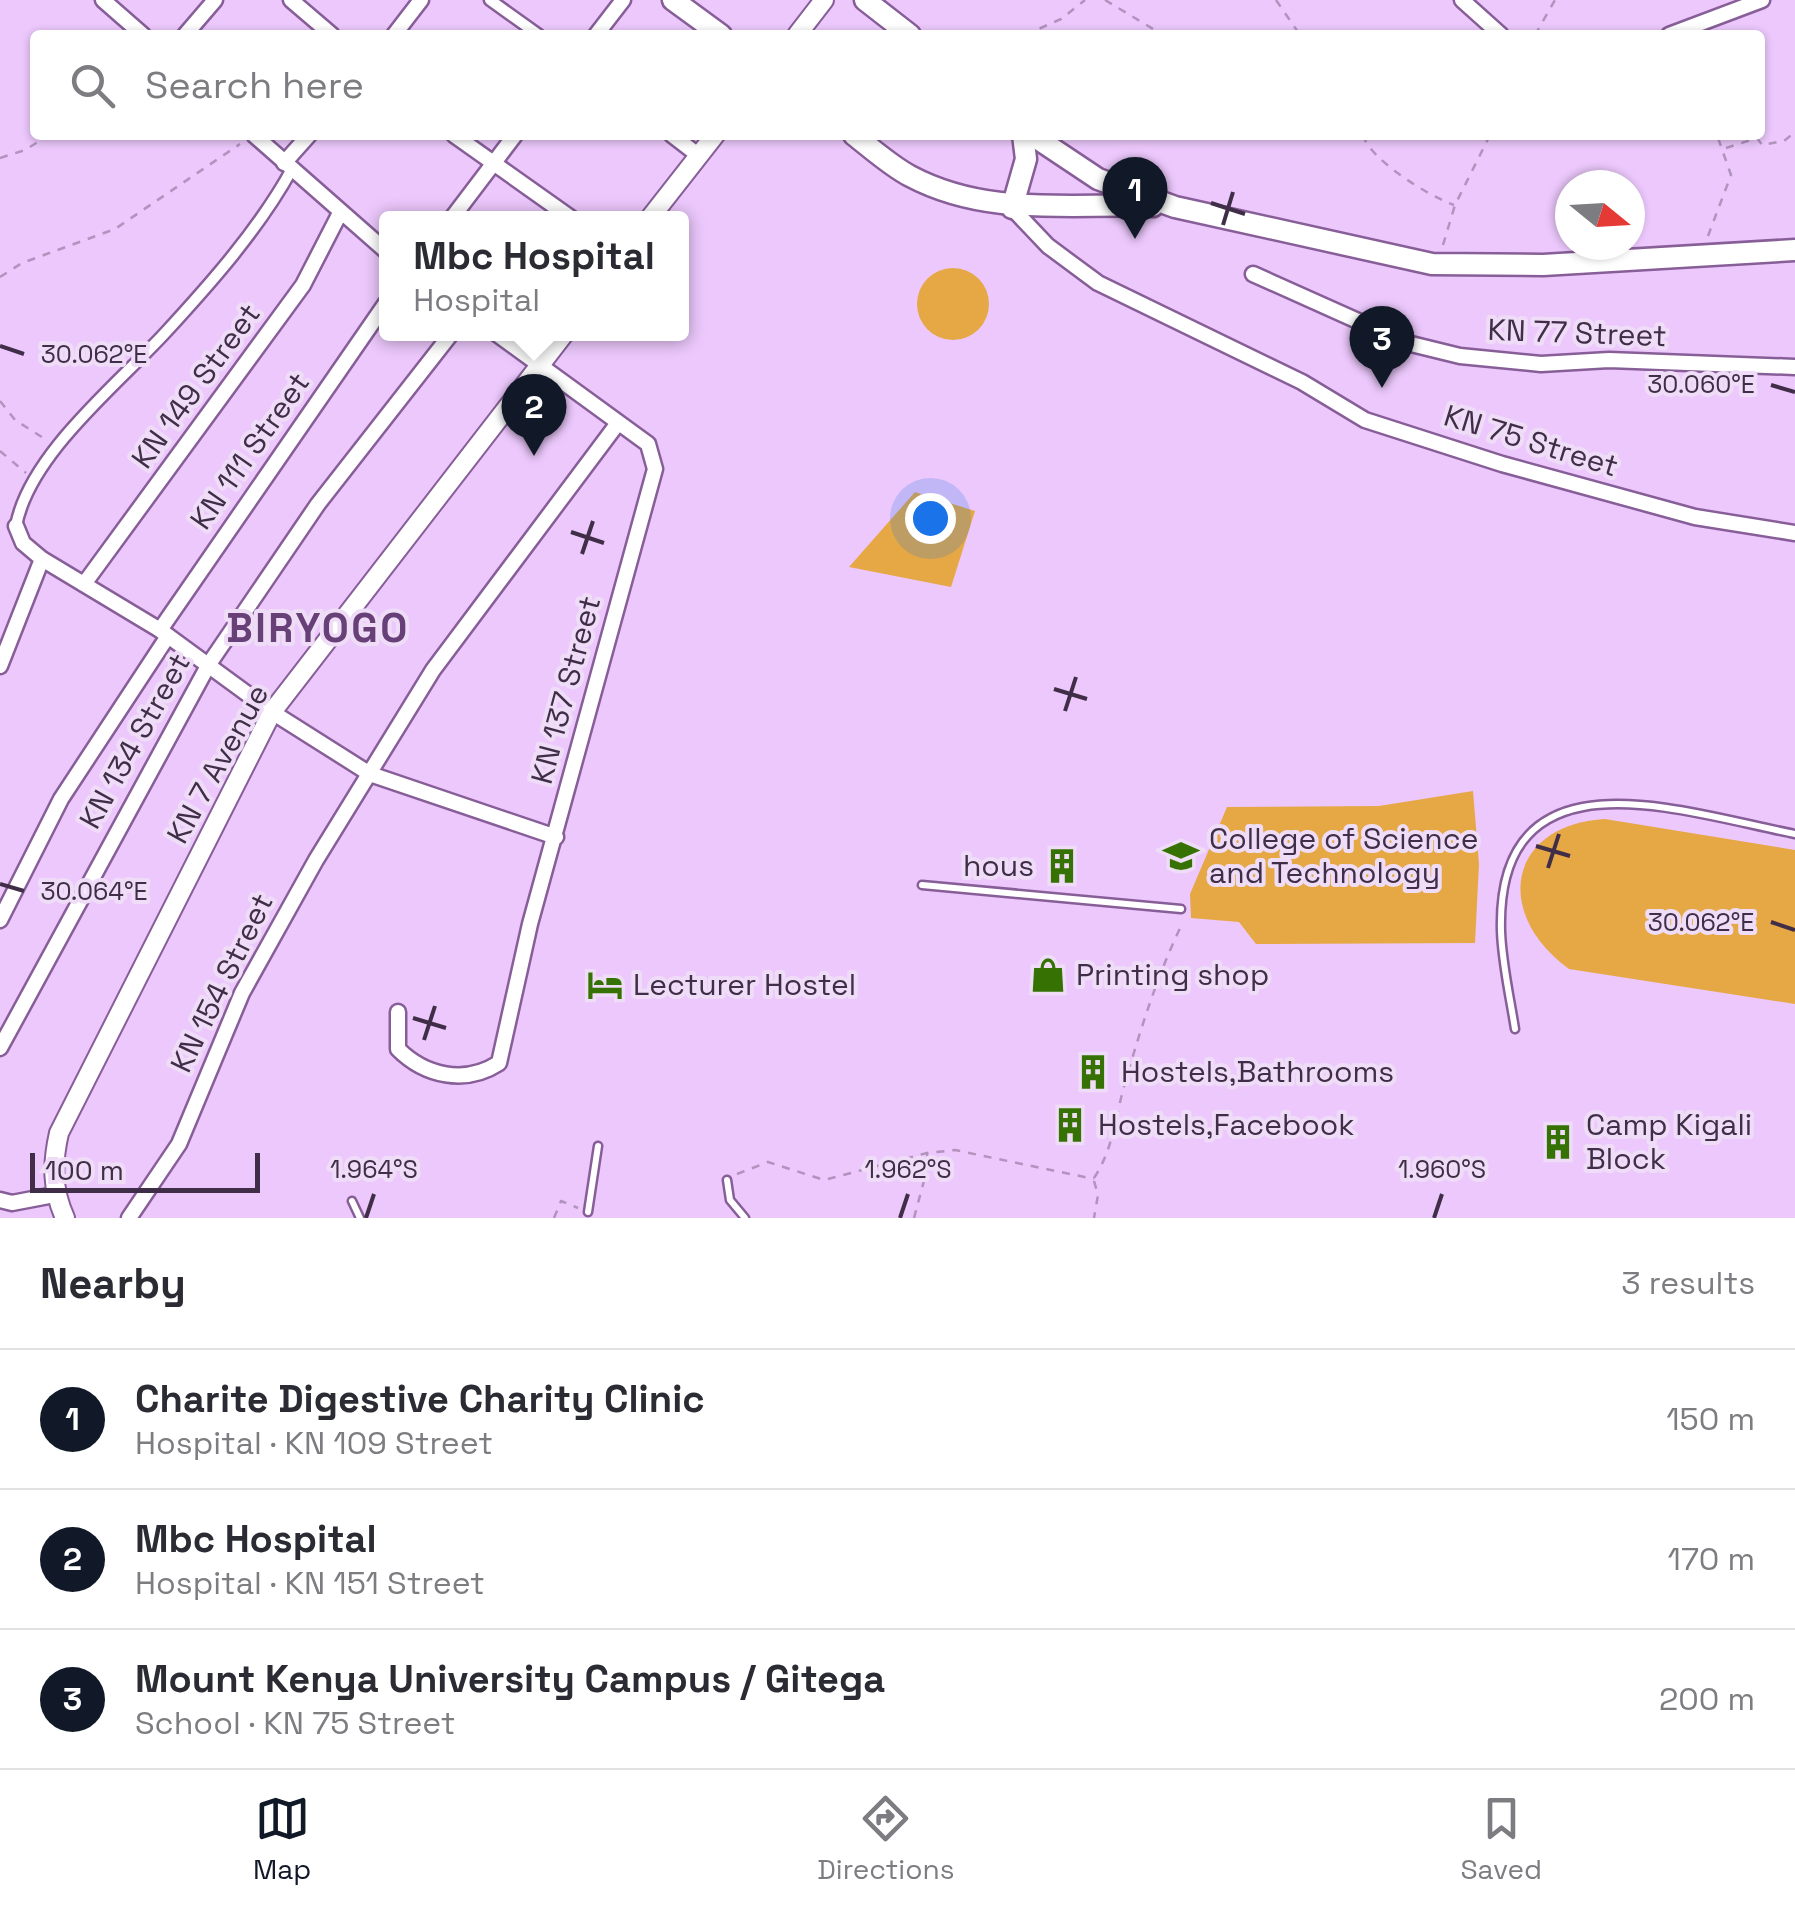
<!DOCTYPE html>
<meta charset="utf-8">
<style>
:root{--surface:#fff;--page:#f2f2f3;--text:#2b2b33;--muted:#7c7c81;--line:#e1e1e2;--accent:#111827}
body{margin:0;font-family:"Space Grotesk",sans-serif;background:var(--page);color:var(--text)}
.compass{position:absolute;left:1555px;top:170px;width:90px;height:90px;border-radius:50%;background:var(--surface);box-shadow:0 2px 8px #0004;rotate:108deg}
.scale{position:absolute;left:30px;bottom:25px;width:230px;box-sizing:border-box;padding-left:10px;border:5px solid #402e48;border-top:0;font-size:28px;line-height:35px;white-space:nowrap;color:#402e48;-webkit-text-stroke:8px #efddf7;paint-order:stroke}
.you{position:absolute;left:930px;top:518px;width:35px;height:35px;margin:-25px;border:8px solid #fff;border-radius:50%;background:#1a73e8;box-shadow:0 0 0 15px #1a73e833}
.badge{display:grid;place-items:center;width:65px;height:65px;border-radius:50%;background:var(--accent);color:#fff;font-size:32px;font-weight:700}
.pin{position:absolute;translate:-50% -82px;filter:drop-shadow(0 2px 5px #0008)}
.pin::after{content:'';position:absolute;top:52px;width:35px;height:30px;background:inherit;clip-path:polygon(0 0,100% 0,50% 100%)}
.popup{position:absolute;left:379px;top:211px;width:310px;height:130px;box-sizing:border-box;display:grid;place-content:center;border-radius:10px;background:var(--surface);filter:drop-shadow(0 2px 8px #0005);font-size:32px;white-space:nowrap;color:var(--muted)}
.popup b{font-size:38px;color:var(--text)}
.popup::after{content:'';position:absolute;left:50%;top:100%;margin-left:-20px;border:20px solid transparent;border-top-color:var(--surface)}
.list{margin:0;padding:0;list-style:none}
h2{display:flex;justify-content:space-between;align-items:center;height:130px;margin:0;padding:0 40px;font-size:42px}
h2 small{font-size:32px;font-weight:400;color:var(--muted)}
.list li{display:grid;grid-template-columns:65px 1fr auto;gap:30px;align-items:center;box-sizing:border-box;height:140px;padding:0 40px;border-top:2px solid var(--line)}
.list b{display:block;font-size:38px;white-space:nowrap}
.list p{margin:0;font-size:32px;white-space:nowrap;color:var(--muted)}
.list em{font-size:32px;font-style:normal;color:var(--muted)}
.icon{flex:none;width:55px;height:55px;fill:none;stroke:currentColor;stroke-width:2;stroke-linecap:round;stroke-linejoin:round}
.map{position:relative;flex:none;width:1795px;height:1218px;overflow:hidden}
.search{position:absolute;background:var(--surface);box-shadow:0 2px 8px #0004;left:30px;right:30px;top:30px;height:110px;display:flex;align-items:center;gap:25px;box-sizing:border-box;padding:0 35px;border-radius:10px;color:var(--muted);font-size:38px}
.sheet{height:550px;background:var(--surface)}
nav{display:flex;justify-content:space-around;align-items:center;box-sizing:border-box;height:140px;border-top:2px solid var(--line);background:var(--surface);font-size:28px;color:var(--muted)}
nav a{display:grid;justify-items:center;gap:5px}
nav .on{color:var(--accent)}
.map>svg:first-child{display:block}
.green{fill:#e6a844}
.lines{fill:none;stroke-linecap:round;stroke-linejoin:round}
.service-casing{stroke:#875e98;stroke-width:11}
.pedestrian-casing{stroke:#875e98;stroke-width:15}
.minor-casing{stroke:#875e98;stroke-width:19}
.tertiary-casing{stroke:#875e98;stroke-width:22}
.secondary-casing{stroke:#875e98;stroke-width:25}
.path{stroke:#b193be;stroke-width:2.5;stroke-dasharray:8 8;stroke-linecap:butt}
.service{stroke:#fff;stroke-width:6}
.pedestrian{stroke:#fff;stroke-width:10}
.minor{stroke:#fff;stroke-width:14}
.tertiary{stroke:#fff;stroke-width:18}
.secondary{stroke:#fff;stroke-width:20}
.ticks{fill:none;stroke:#402e48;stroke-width:4}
.labels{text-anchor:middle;stroke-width:8;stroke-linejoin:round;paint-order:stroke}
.street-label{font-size:30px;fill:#402e48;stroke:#efddf7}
.poi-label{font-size:30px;fill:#402e48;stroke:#efddf7;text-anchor:start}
.district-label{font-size:40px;font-weight:bold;letter-spacing:2.5px;fill:#684078;stroke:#efddf7}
.ticks-label{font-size:25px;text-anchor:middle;fill:#402e48;stroke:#efddf7;stroke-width:8;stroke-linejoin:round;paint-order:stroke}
</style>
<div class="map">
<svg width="1795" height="1218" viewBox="0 0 1795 1218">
<rect width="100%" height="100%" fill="#ecc8fc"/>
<g class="green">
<circle cx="953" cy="304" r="36"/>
<polygon points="915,492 975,511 951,587 849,567"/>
<polygon points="1473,791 1479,864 1475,943 1256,944 1239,922 1191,918 1190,894 1227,807 1379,806"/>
<path d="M1605,819L1795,850V1004L1569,969C1493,914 1507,825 1605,819Z"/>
</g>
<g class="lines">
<defs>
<g id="service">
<polyline points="922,885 1181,909"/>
<path d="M1515,1029C1510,997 1502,963 1501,931C1496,745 1682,812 1795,834"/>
<polyline points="727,1180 730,1200 745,1218"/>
<polyline points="352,1201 360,1218"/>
<polyline points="588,1212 598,1146"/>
</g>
<g id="pedestrian">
<polyline points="490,0 539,35"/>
<path d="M16,526C29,455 117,385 165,333C211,283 259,229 292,169"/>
</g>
<g id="minor">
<polyline points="103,0 143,35"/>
<polyline points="291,0 332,35"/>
<polyline points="1462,0 1501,35"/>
<polyline points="185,35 215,0"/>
<polyline points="394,35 421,0"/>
<polyline points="596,35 623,0"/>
<polyline points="1669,35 1762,0"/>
<polyline points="254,135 386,251"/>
<polyline points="454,135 571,218"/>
<polyline points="672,135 698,155"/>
<polyline points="284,163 309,135"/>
<polyline points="1012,208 1048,246 1098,283 1302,382 1365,420 1502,464 1695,517 1795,533"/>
<polyline points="452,218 515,135"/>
<polyline points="1253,274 1407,343 1460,356 1541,364 1609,360 1795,367"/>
<polyline points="16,526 23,543 42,559 160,630 272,712 370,774 556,837"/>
<polyline points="84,584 303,285 340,213"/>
<polyline points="160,630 386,303"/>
<polyline points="0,666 42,559"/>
<polyline points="0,920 61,799 168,636"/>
<path d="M398,1012V1049C425,1076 465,1085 499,1063L530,924L655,469L648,444L497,334"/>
<polyline points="0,1048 209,664 318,504 451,334"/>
<polyline points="0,1200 12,1203 54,1195"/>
<polyline points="129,1218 179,1144 242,993 316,860 433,670 618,423"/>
</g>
<g id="tertiary">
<polyline points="797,35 824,0"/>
<polyline points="650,218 715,135"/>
<path d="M65,1218C52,1189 52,1164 59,1133L272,712L564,334"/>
</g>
<g id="secondary">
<polyline points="673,0 721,35"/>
<polyline points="865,0 910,35"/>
<path d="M854,135C872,149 891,166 910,176C987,217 1070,203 1153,206"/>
<polyline points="1032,135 1098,179 1175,207 1432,264 1543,265 1795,250"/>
<polyline points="1012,208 1026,159 1023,135"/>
</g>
</defs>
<use href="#service" class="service-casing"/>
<use href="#pedestrian" class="pedestrian-casing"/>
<use href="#minor" class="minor-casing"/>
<use href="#tertiary" class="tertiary-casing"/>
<use href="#secondary" class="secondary-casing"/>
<g class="path">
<polyline points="1105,0 1163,35"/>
<polyline points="1276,0 1300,35"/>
<polyline points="1025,35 1061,19 1085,0"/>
<polyline points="1535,35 1555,0"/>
<path d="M1363,135C1369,159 1430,197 1454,205"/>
<polyline points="1726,148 1757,138 1762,145 1784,141 1795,132"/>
<polyline points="0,158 25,150 49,135"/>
<polyline points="1708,236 1731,175 1717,135"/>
<polyline points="1443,245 1455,205 1490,135"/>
<polyline points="0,277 22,263 115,229 240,144"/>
<polyline points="0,401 15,420 45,439"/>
<polyline points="0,451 26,473"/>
<polyline points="737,1174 768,1162 824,1180 927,1153 955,1150 1094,1179"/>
<path d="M1094,1178C1112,1151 1115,1121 1123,1090C1139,1034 1157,975 1183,922"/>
<polyline points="1094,1181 1098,1195 1094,1218"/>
<polyline points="554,1218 561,1201 578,1208"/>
<polyline points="914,1218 929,1162 927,1154"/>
</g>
<use href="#service" class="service"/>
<use href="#pedestrian" class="pedestrian"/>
<use href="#minor" class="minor"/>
<use href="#tertiary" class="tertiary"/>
<use href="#secondary" class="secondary"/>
</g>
<path class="ticks" d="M1211,203L1245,214M1223,225L1233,192M0,346L24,354M1771,385L1795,392M571,532L604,543M582,554L593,521M1054,689L1087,699M1065,711L1076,677M1536,846L1570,856M1548,868L1559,834M0,884L24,891M1771,922L1795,930M413,1018L446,1028M424,1040L435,1006M366,1218L374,1194M900,1218L908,1194M1434,1218L1442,1194"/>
<defs>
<symbol id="university-bare" viewBox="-9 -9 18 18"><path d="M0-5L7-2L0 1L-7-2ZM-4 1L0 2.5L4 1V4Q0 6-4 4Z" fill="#367203" stroke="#efddf7" stroke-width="2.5" paint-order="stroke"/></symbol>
<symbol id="building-bare" viewBox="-9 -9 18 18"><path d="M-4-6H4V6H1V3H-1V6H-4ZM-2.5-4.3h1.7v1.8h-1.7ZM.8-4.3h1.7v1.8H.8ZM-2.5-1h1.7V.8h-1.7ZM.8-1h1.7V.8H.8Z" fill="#367203" stroke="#efddf7" stroke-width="2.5" paint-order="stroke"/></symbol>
<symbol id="shop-bare" viewBox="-9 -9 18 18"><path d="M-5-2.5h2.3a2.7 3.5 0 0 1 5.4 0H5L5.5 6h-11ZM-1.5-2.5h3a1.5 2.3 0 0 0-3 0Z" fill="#367203" stroke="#efddf7" stroke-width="2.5" paint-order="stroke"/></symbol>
<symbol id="hotel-bare" viewBox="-9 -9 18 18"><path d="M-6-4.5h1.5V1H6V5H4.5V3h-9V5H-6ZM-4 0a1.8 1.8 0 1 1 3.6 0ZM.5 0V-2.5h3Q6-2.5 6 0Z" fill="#367203" stroke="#efddf7" stroke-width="2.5" paint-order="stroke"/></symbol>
</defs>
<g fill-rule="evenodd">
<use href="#university-bare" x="1156" y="831" width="50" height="50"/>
<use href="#building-bare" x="1037" y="841" width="50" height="50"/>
<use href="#shop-bare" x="1023" y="950" width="50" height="50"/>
<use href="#hotel-bare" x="580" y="960" width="50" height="50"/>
<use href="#building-bare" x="1068" y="1047" width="50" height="50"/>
<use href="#building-bare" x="1045" y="1100" width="50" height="50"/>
<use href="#building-bare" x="1533" y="1117" width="50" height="50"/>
</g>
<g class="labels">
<g class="street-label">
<text transform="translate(1577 333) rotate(2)" y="10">KN 77 Street</text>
<text transform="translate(196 386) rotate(-54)" y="10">KN 149 Street</text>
<text transform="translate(1531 441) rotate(17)" y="10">KN 75 Street</text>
<text transform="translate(250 451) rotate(-55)" y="10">KN 111 Street</text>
<text transform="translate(566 690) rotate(-75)" y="10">KN 137 Street</text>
<text transform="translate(135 741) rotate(-61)" y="10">KN 134 Street</text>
<text transform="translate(218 764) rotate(-61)" y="10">KN 7 Avenue</text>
<text transform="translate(222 983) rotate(-64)" y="10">KN 154 Street</text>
</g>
<g class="poi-label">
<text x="1209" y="849">College of Science<tspan x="1209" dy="34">and Technology</tspan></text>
<text x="1034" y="876" text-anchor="end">hous</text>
<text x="1076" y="985">Printing shop</text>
<text x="633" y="995">Lecturer Hostel</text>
<text x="1121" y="1082">Hostels,Bathrooms</text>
<text x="1098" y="1135">Hostels,Facebook</text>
<text x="1586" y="1135">Camp Kigali<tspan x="1586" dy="34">Block</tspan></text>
</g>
<g class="district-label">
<text x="318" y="642">BIRYOGO</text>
</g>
</g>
<g class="ticks-label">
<text x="94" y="363">30.062°E</text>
<text x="1701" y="393">30.060°E</text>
<text x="94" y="900">30.064°E</text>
<text x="1701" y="931">30.062°E</text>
<text x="374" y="1178">1.964°S</text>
<text x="908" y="1178">1.962°S</text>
<text x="1442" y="1178">1.960°S</text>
</g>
</svg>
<svg class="compass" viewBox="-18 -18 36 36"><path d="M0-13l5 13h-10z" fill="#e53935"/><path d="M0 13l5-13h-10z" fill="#7c7c81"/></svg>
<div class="scale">100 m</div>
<div class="you"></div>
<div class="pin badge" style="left:1135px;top:239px">1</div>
<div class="pin badge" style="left:534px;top:456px">2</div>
<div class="popup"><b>Mbc Hospital</b>Hospital</div>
<div class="pin badge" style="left:1382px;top:388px">3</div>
<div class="search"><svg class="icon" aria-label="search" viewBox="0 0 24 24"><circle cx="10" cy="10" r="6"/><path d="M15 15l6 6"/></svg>Search here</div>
</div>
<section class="sheet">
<h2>Nearby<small>3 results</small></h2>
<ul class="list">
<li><span class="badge">1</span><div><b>Charite Digestive Charity Clinic</b><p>Hospital · KN 109 Street</p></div><em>150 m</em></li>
<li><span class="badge">2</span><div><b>Mbc Hospital</b><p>Hospital · KN 151 Street</p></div><em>170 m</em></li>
<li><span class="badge">3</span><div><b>Mount Kenya University Campus / Gitega</b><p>School · KN 75 Street</p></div><em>200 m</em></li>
</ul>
</section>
<nav>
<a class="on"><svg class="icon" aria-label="map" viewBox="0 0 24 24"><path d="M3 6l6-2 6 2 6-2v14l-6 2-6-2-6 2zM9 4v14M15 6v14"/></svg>Map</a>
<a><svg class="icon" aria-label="directions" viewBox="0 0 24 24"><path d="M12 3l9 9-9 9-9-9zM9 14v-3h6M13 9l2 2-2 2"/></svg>Directions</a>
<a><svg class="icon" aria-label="saved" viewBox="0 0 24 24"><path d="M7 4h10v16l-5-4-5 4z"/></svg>Saved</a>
</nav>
